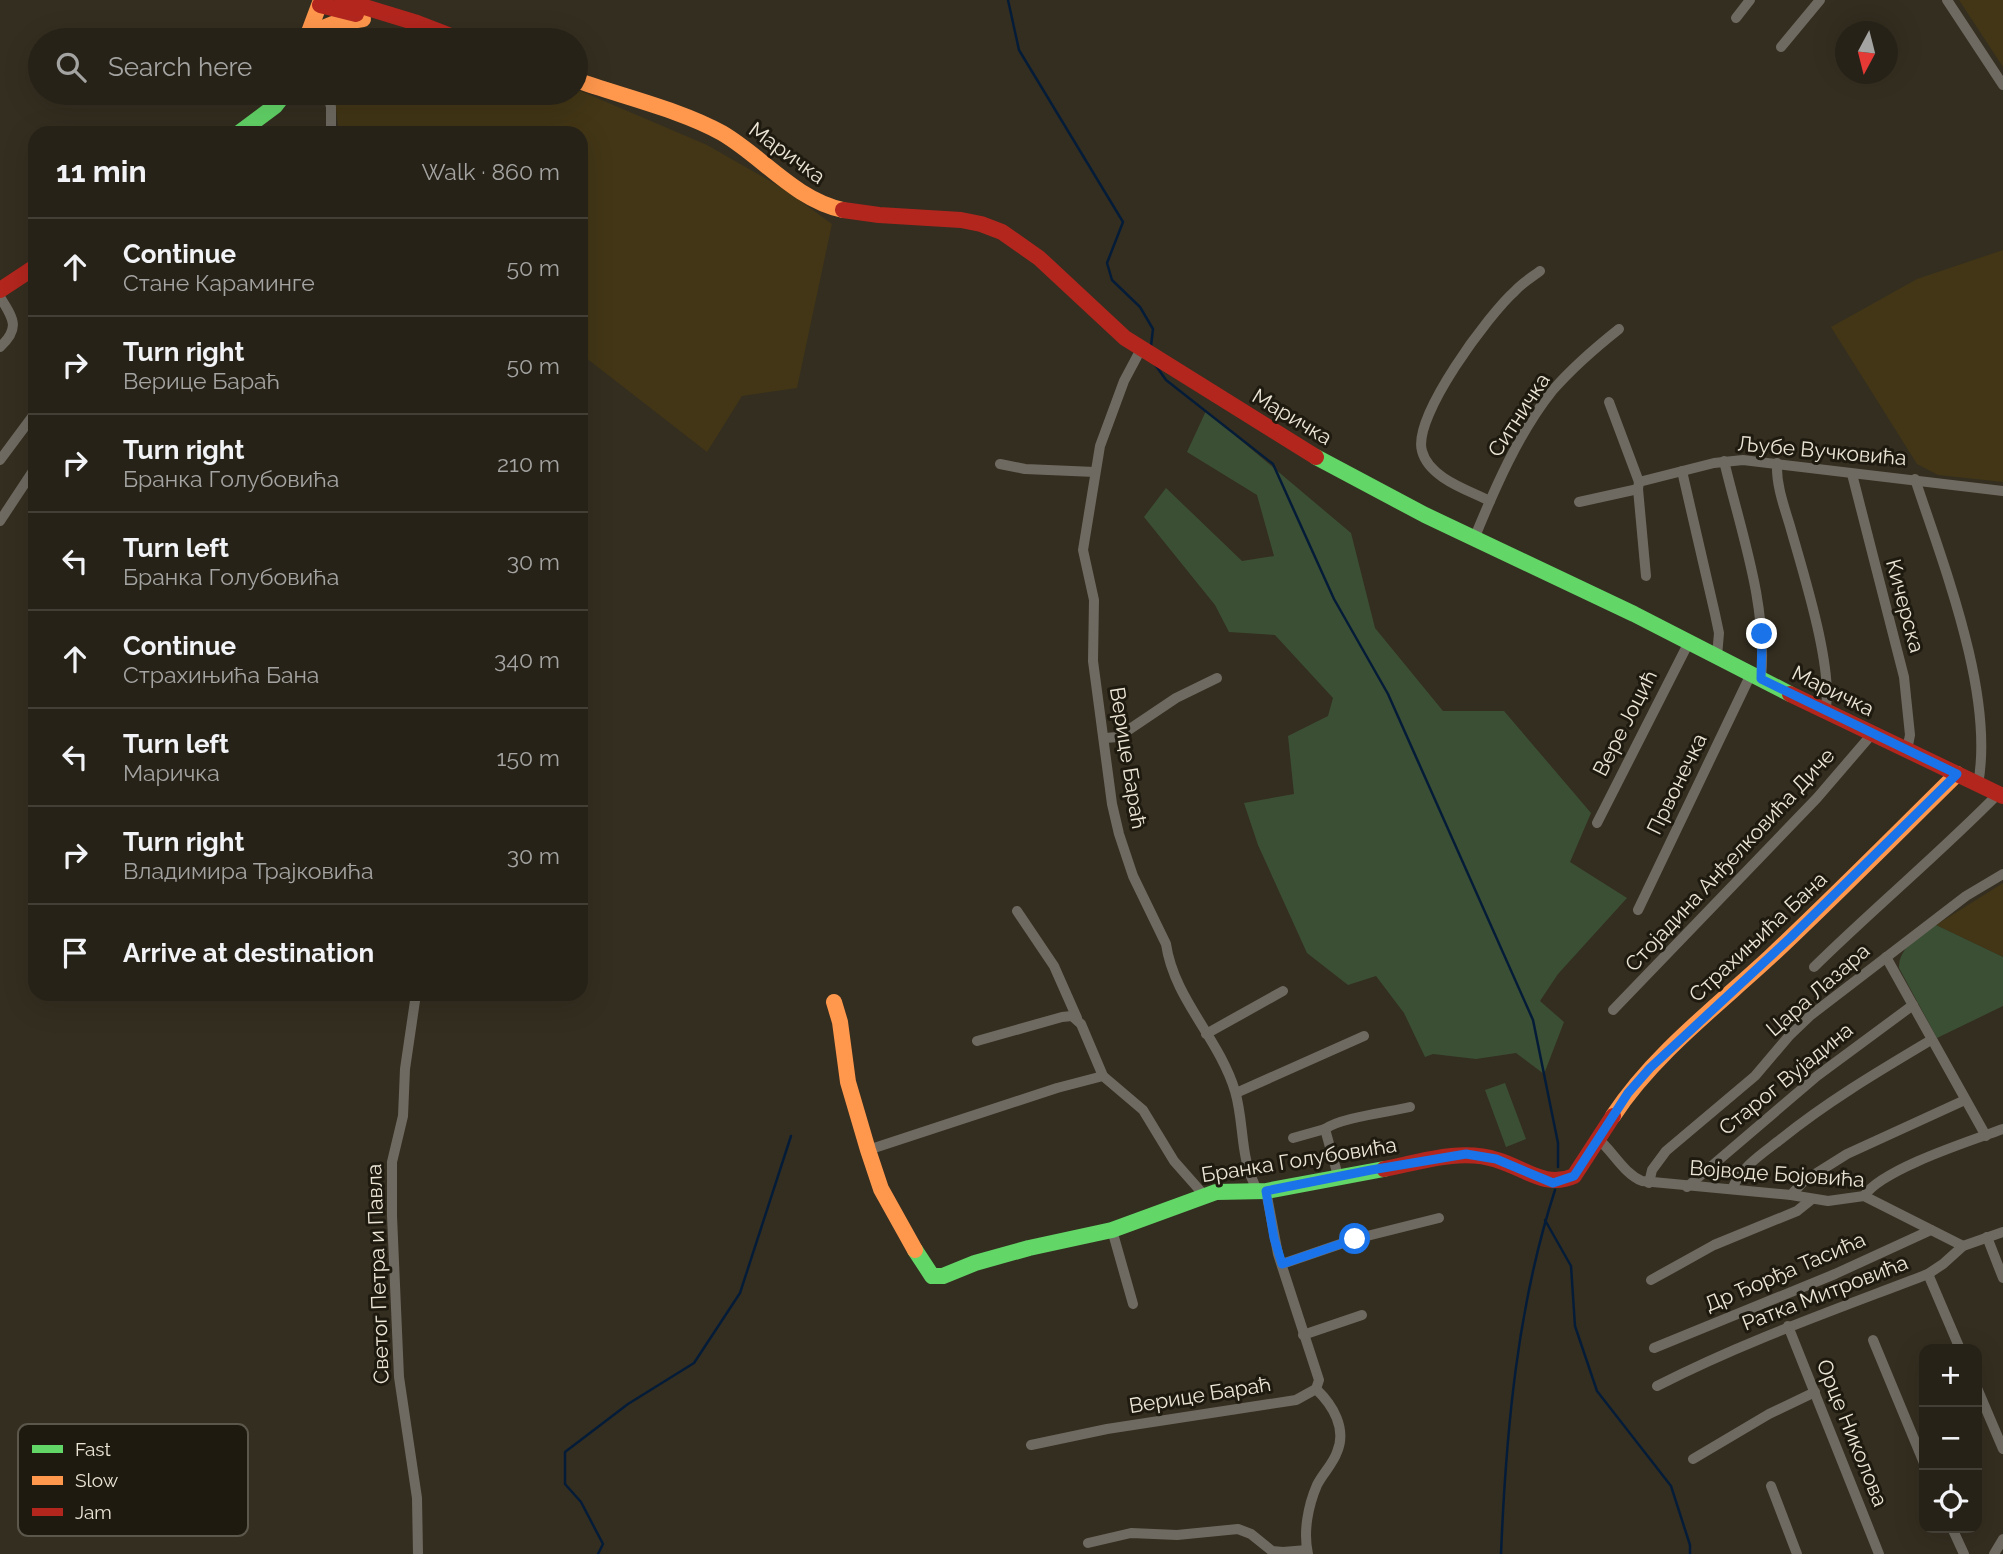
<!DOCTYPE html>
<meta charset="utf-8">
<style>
:root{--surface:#272218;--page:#2f2a21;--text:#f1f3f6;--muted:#a4a4a2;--line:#433f37}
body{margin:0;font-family:Raleway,sans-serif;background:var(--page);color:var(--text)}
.controls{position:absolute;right:21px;bottom:21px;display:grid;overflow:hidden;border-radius:14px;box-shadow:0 7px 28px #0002}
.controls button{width:63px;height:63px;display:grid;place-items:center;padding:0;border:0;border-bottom:2px solid var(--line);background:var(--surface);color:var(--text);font:35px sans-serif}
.compass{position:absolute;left:1835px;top:21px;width:63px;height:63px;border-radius:50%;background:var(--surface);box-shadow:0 7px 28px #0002;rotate:187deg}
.stop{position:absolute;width:21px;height:21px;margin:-16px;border:5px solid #1a73e8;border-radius:50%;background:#fff}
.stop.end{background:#1a73e8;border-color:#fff;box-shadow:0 2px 7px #0008}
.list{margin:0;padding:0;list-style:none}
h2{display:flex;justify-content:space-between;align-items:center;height:91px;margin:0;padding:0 28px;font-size:30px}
h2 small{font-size:23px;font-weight:400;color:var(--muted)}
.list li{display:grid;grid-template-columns:46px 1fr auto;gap:21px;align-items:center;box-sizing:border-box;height:98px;padding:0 28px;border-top:2px solid var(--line)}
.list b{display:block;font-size:26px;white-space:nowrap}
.list p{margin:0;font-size:23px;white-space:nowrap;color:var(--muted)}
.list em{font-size:23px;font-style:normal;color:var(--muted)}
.icon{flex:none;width:38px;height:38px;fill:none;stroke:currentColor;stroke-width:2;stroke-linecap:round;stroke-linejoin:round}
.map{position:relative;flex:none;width:2003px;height:1554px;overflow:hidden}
.search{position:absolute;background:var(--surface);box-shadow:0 7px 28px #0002;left:28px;top:28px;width:560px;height:77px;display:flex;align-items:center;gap:18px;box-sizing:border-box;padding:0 24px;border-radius:38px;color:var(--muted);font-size:26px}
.panel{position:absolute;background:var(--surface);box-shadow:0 7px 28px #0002;left:28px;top:126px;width:560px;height:875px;border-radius:21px}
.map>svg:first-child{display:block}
.built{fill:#423616}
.green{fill:#3b4f34}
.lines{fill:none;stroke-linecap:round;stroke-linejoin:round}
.stream{stroke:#051c38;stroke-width:2.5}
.street{stroke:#6f6a61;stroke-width:10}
.fast{stroke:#63d668;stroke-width:16}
.slow{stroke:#ff974d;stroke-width:16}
.jam{stroke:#b3261e;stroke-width:16}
.route{stroke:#1a73e8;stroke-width:9}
.labels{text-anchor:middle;stroke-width:6;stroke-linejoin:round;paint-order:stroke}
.street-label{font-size:21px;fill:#ebe5d6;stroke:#1f1a0f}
.key{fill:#1f1a0f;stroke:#5c574b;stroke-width:2}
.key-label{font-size:19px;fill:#ebe5d6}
</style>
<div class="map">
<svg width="2003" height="1554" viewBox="0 0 2003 1554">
<rect width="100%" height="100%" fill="#342e20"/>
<g class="built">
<polygon points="1959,0 2003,0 2003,67"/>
<polygon points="576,89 707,145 784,189 832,224 797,388 742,396 707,452 581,354 581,133 339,133 334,93 576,93"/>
<polygon points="2003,250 2003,482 1938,475 1917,464 1831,327 1917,279"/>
<polygon points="2003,883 2003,957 1936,925"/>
</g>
<g class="green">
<polygon points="1206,411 1351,533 1375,628 1443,711 1504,711 1591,813 1570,862 1627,898 1558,974 1540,1001 1564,1022 1544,1074 1516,1053 1476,1059 1433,1054 1425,1057 1404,1013 1376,976 1348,985 1307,953 1258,845 1244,803 1294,794 1288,736 1328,716 1333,698 1275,635 1229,632 1215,605 1144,517 1166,488 1242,561 1274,556 1257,495 1187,452"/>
<path d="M1936,925L2003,957V1006L1937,1038L1899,968C1899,946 1920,937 1936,925Z"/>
<polygon points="1505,1083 1526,1139 1506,1147 1485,1090"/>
</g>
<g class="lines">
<g class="stream">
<polyline points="1008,0 1019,50 1123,222 1107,263 1112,280 1140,307 1153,329 1151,346"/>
<polyline points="1154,363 1166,380 1273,464 1334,599 1388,694 1533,1020 1558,1143 1558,1167"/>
<polyline points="1545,1220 1571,1266 1575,1326 1597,1391 1671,1486 1690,1545 1690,1554"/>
<polyline points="598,1554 603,1544 581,1502 565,1484 565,1452 628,1404 694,1363 740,1293 791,1136"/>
<path d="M1501,1554C1506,1432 1517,1307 1555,1190"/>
</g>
<g class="street">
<polyline points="1947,0 2003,85"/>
<polyline points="1736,18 1750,0"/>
<polyline points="1781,47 1820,0"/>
<polyline points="327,93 331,107 331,133"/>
<path d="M0,297C13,318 21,328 0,347"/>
<path d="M1141,349L1124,381L1100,446L1083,550L1094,600L1093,661L1112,804L1119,834L1133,876L1166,944C1174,999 1219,1038 1235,1091C1245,1125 1239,1159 1258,1191"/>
<polyline points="1609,402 1639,482"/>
<polyline points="0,460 35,413"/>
<path d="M1724,461C1741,532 1768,606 1761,679"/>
<path d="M1777,463C1776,485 1784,506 1790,526C1802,569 1835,671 1825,712"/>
<polyline points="1000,464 1025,469 1095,472"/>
<polyline points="1682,471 1715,614 1719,633 1717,656"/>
<polyline points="1852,474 1904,677 1910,735 1907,750"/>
<path d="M1915,479C1943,564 1995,695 1978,784"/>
<polyline points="1638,489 1646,576"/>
<path d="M1490,501C1468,490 1429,478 1422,451C1412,417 1489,314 1515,291C1522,283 1532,277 1540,271"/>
<polyline points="1579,502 1638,489 1639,482 1714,463 1743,460 2003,491"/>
<polyline points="0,521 35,468"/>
<path d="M1474,539C1494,490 1519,432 1552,391C1572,368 1595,348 1619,329"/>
<polyline points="1105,738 1118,737 1176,698 1217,678"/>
<polyline points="1597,823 1689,642"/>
<polyline points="1638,910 1751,674"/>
<polyline points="1017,911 1054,966 1077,1018"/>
<polyline points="1886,957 1986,1136"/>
<path d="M1814,967C1874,908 1939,854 1998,794"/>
<polyline points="416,994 405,1069 403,1116 392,1162 392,1216 399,1377 417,1498 418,1554"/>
<polyline points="1613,1010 1817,798 1872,734"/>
<polyline points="1206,1034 1283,991"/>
<polyline points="977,1041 1062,1017 1072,1016 1081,1024 1103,1076"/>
<polyline points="1236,1093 1364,1036"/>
<polyline points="1293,1138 1325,1129"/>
<path d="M1597,1138C1613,1151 1623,1173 1642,1181L1791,1195L1828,1201L1864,1196L1963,1246"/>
<polyline points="868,1150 1057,1088 1103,1076 1143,1110 1174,1161 1204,1195"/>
<path d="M1338,1176L1325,1129C1339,1118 1389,1112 1410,1107"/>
<polyline points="1649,1183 1652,1170 1666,1151 1755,1076 1789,1036 1811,1015 1966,896 2003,874"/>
<polyline points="1687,1187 1817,1076 1913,1005"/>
<path d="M1732,1189C1742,1166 1762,1154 1781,1139C1828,1101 1879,1071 1931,1040"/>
<polyline points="1791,1195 1804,1181 1847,1154 1965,1100"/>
<path d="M1864,1196C1882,1169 1970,1141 2003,1129"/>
<polyline points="1112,1230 1133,1304"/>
<polyline points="1987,1237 2003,1278"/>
<polyline points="1282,1264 1355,1239 1439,1218"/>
<polyline points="1928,1274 1960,1349"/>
<polyline points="1651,1280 1714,1245 1797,1211 1812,1199"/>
<polyline points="1788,1326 1879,1554"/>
<polyline points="1303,1335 1362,1315"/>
<polyline points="1873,1340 1924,1463"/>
<polyline points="1654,1348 1835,1274 1931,1230"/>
<path d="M1657,1386C1745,1341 1837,1309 1928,1274L1943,1264L1963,1246L2003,1232"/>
<polyline points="1977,1388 2003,1449"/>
<polyline points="1031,1445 1107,1429 1296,1400 1316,1389 1319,1380 1278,1254 1266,1191"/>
<polyline points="1693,1459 1769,1414 1815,1392"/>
<polyline points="1771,1486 1797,1554"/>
<polyline points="1952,1528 1964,1554"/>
<polyline points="1088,1543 1131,1533 1177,1535 1238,1529 1251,1534 1272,1551 1283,1552 1307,1550"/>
<path d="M1308,1554C1303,1532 1308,1506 1317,1485C1323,1473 1333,1464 1337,1452C1347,1429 1333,1405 1316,1389"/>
<polyline points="1994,1554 2003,1539"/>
</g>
<g class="fast">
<polyline points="239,133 275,106 285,93"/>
<polyline points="1316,457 1425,515 1634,614 1790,694"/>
<polyline points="915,1250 932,1276 943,1276 975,1263 1029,1248 1112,1230 1216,1192 1266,1191 1384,1169"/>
</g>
<g class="slow">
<polyline points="318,30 333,24 363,19"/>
<polyline points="306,40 321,0"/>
<path d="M576,80C621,96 681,110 722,133C763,157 794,199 843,210"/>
<polyline points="834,1002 840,1022 848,1082 868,1150 881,1189 915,1250"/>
<path d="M1613,1116C1653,1055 1717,1006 1770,957C1834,897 1895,835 1957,774"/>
</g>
<g class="jam">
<polyline points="342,0 417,23 461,40"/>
<polyline points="320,5 356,14"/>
<polyline points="843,210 879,215 961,220 981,224 1002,232 1039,258 1125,338 1316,457"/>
<polyline points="0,290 35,267"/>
<polyline points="1790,694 2003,796"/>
<path d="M1384,1169C1420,1162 1461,1148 1497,1160C1525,1168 1545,1189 1574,1176L1613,1116"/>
</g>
</g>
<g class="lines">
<polyline class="route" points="1355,1239 1282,1264 1274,1238 1266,1191 1371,1170 1466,1154 1496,1159 1553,1183 1574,1176 1628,1093 1650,1068 1790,938 1957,774 1761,679 1762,634"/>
</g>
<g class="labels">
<g class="street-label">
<text transform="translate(787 153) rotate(36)" y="7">Маричка</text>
<text transform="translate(1519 415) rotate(-57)" y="7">Ситничка</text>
<text transform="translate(1292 417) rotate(31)" y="7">Маричка</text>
<text transform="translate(1822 451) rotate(5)" y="7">Љубе Вучковића</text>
<text transform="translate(1905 606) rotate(75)" y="7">Кичерска</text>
<text transform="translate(1833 691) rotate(26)" y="7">Маричка</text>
<text transform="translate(1625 723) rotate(-63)" y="7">Вере Јоцић</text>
<text transform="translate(1128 758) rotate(81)" y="7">Верице Бараћ</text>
<text transform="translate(1677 784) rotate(-64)" y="7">Првонечка</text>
<text transform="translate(1730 860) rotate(-47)" y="7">Стојадина Анђелковића Диче</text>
<text transform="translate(1758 937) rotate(-43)" y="7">Страхињића Бана</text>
<text transform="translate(1818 990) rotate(-41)" y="7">Цара Лазара</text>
<text transform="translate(1786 1079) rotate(-39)" y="7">Старог Вујадина</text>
<text transform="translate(1299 1160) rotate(-9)" y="7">Бранка Голубовића</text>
<text transform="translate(1777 1174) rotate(4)" y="7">Војводе Бојовића</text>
<text transform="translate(1785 1272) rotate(-23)" y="7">Др Ђорђа Тасића</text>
<text transform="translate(378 1274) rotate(-92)" y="7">Светог Петра и Павла</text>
<text transform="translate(1825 1293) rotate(-21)" y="7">Ратка Митровића</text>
<text transform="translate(1200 1395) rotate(-9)" y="7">Верице Бараћ</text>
<text transform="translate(1852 1433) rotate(68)" y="7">Орце Николова</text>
</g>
</g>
<rect x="18" y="1424" width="230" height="112" rx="10" class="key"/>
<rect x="32" y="1445" width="31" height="8" fill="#63d668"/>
<rect x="32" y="1476" width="31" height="9" fill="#ff974d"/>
<rect x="32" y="1508" width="31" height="8" fill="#b3261e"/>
<g class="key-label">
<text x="75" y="1456">Fast</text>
<text x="75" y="1487">Slow</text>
<text x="75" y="1519">Jam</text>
</g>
</svg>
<div class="controls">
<button>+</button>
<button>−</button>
<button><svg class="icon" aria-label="locate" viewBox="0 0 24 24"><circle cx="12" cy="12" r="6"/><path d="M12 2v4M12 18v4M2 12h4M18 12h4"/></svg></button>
</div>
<svg class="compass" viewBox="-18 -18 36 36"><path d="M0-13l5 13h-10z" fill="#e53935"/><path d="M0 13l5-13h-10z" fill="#a4a4a2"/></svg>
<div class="stop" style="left:1355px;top:1239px"></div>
<div class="stop end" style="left:1762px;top:634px"></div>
<div class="search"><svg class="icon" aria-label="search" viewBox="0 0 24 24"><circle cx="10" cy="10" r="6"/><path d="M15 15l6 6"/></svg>Search here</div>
<section class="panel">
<h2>11 min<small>Walk · 860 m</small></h2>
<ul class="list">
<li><svg class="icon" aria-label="ahead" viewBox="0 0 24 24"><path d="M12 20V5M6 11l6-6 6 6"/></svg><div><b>Continue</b><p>Стане Караминге</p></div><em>50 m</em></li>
<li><svg class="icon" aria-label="right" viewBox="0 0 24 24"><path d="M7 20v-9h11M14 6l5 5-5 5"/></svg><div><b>Turn right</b><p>Верице Бараћ</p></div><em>50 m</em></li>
<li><svg class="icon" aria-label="right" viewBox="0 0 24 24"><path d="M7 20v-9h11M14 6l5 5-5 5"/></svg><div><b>Turn right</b><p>Бранка Голубовића</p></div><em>210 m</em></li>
<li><svg class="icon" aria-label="left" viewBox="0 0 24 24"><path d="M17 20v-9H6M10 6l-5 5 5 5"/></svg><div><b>Turn left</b><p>Бранка Голубовића</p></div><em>30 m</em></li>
<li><svg class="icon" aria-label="ahead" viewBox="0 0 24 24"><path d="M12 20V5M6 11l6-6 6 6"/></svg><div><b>Continue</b><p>Страхињића Бана</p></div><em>340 m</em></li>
<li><svg class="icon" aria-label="left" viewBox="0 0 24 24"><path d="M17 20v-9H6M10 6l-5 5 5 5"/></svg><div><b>Turn left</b><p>Маричка</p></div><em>150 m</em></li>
<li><svg class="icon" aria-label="right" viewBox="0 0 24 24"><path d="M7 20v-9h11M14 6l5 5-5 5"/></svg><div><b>Turn right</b><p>Владимира Трајковића</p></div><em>30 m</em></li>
<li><svg class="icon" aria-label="arrive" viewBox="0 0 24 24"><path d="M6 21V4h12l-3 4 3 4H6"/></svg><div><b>Arrive at destination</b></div></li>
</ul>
</section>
</div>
